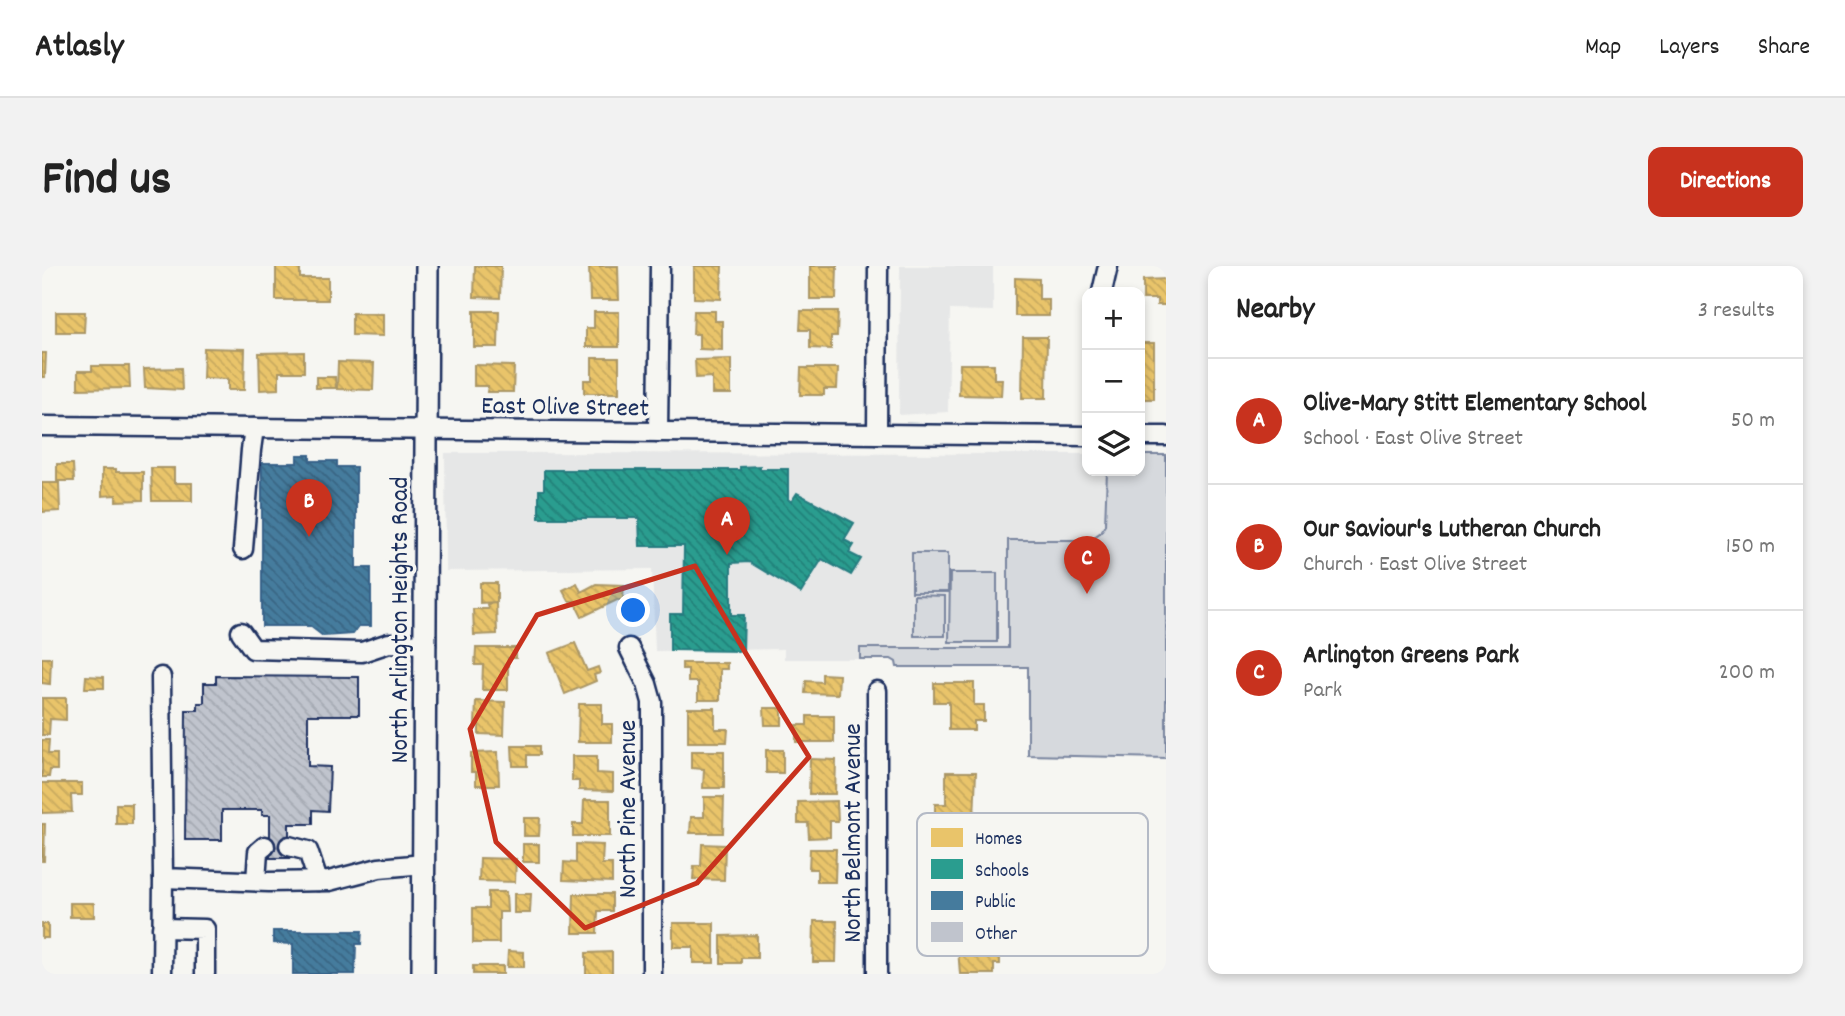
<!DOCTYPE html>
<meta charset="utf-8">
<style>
:root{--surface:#fff;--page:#f2f2f2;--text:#222;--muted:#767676;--line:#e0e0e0;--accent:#c8321e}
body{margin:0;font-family:Dekko,sans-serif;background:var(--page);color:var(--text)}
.controls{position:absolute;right:21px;top:21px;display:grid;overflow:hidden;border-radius:14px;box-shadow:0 4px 10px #0003}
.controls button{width:63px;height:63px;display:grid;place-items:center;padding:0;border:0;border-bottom:2px solid var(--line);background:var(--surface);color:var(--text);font:35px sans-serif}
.you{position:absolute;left:592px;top:345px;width:24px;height:24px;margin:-18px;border:5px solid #fff;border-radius:50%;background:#1a73e8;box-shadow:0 0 0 10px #1a73e833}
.badge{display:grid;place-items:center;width:46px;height:46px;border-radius:50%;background:var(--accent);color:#fff;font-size:23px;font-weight:700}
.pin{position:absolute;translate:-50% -58px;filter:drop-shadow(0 2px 4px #0008)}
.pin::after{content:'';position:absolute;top:37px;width:24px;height:21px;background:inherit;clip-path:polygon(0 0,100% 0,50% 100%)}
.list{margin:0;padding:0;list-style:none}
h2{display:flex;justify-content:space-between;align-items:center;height:91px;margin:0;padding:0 28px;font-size:30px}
h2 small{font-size:23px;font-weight:400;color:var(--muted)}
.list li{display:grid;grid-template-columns:46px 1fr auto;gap:21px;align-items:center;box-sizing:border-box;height:126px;padding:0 28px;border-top:2px solid var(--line)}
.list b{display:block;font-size:26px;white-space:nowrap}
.list p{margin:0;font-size:23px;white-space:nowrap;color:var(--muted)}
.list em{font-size:23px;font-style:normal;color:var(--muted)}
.icon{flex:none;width:38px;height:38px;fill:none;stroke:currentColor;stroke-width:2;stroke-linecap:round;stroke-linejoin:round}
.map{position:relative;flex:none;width:1124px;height:708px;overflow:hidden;border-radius:14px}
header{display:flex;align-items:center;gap:42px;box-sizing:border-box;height:98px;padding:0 35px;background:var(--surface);border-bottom:2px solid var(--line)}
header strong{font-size:33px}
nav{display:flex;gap:38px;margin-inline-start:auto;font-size:24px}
.intro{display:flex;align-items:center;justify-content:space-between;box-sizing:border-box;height:168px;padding:0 42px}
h1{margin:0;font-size:49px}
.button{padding:18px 32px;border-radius:14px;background:var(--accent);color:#fff;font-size:24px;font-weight:700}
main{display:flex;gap:42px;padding:0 42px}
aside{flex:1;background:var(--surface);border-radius:14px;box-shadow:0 4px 10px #0003}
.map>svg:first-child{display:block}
.built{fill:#e6e7e7}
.park{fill:#d6d9dd;stroke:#78849e;stroke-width:2}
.homes{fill:url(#homes-back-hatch);stroke:#ab9766;stroke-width:2}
.schools{fill:url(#schools-back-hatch);stroke:#267c80;stroke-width:2}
.public{fill:url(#public-back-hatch);stroke:#38648a;stroke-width:2}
.building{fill:url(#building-back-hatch);stroke:#1b2f5e;stroke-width:2}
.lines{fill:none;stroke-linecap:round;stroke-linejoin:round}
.minor-casing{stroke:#1b2f5e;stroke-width:23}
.major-casing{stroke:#1b2f5e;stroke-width:26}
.minor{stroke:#f6f6f2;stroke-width:18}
.major{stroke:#f6f6f2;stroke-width:21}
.marked{fill:none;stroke:#c8321e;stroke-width:5;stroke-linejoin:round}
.labels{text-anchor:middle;stroke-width:7;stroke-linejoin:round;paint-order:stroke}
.street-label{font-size:26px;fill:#1b2f5e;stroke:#f6f6f2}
.key{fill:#f6f6f2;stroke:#b4bac6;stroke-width:2}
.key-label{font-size:19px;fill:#1b2f5e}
</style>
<header>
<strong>Atlasly</strong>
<nav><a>Map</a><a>Layers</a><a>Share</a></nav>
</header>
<div class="intro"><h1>Find us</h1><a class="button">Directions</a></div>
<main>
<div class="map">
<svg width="1124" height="708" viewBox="0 0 1124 708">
<defs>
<pattern id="homes-back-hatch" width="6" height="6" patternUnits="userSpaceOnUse" patternTransform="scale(1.75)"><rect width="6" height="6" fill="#e9c46a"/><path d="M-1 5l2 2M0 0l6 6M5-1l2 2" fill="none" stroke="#c7a95e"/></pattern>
<pattern id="schools-back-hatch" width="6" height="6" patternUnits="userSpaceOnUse" patternTransform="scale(1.75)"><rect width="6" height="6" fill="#2a9d8f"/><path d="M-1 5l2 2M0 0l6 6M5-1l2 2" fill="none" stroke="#238078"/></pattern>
<pattern id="public-back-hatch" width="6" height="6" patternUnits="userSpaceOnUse" patternTransform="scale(1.75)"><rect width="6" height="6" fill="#457b9d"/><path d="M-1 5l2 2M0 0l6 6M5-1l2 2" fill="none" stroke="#396583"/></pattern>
<pattern id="building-back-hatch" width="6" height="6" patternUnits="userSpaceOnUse" patternTransform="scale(1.75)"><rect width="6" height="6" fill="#c0c4cd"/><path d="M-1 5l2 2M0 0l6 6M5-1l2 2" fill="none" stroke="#a4a9b2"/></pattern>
</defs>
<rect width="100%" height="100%" fill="#f6f6f2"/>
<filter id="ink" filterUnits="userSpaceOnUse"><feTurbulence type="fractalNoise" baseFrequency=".0143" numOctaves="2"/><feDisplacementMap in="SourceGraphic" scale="14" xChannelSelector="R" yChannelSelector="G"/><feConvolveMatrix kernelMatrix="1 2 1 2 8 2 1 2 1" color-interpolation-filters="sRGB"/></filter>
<g filter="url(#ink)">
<g class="built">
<polygon points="858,0 951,0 951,45 908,44 906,146 857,149"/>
<polygon points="403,187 1045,188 1045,205 1065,205 1065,251 1059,266 1048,274 966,274 966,382 818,382 818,393 742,393 742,383 613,385 610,303 404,305"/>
</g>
<g class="park">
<polygon points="1098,189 1124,189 1124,492 986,489 986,401 855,401 854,396 849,393 818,393 818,382 966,382 966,274 1048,274 1059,266 1063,259 1065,205 1098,205"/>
<rect x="870" y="287" width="36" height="39"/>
<polygon points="908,307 955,307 955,376 907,376"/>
<polygon points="872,329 903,330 903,370 872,370"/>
</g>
<g class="homes">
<polygon points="234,0 258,0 258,12 286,12 286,34 234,34"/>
<polygon points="433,0 459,0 458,32 432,31"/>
<polygon points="547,0 576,0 577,34 548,34"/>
<polygon points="652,0 680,0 679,33 652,32"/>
<polygon points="768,0 795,0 794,33 768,33"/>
<polygon points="973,12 997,13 997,33 1007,33 1007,50 973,50"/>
<polygon points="1124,13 1124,39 1115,39 1115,33 1101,33 1101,14"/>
<polygon points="432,45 457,45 456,81 432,81"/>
<polygon points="652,45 673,45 673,55 680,55 680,84 657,83 657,68 651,68"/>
<polygon points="759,45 796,45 795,70 789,70 789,83 768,82 768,64 758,64"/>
<polygon points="14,46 43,46 42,66 14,66"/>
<polygon points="552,46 577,46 577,81 544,81 544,62 552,62"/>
<polygon points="310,47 341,48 341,70 310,69"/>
<polygon points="981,71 1005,71 1004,132 980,132"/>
<rect x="1098" y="77" width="14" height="56"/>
<polygon points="162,82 203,83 202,124 186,124 186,113 161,112"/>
<polygon points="262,86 262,106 237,106 237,123 218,124 217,87"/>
<polygon points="0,87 4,87 3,111 0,111"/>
<polygon points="550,92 577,92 577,127 542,127 542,114 550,114"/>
<polygon points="689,93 689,128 670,128 670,111 654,112 653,94"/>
<polygon points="296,96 332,97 331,124 295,123"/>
<polygon points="918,98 952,98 952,113 960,113 959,130 917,129"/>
<polygon points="432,99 472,100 471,126 445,126 446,120 432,120"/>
<polygon points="50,100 87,100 88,122 36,123 36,105 50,105"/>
<polygon points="139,102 140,124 103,122 102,103"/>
<polygon points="759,102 796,102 795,123 782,123 782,129 758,129"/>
<polygon points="274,111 293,111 294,122 274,122"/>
<polygon points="15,198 31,198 32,215 15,215"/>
<polygon points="109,202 132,202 132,217 150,217 150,235 110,235"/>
<polygon points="60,203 74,203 74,206 101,206 101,234 74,235 74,229 60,230"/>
<polygon points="0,217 17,217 18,245 0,246"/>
<polygon points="438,317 455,317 455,336 438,337"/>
<polygon points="535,317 539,326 554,318 582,319 581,334 575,334 540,351 532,335 527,335 521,324"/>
<polygon points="454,337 455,368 432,369 431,343 446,343 445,338"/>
<polygon points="533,377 545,405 556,401 558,407 552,409 554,415 523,428 507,387"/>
<polygon points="434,382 474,382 474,392 466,392 466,424 440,424 441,399 433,399"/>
<polygon points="0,392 9,392 8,418 0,417"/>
<polygon points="640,397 685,397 685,403 678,403 678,434 656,434 656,416 646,416 646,403 640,403"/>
<polygon points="780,408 797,409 796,428 763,427 764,415 780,416"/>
<polygon points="44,410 62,411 62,422 43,422"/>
<polygon points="892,417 932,417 932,439 942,439 942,455 932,455 932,464 907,464 907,436 892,436"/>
<polygon points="0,432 24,432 24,454 8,453 7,469 0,469"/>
<polygon points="434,435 463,436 462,469 437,468 437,458 433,458"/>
<polygon points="537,438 560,438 560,458 570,458 570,476 536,476"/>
<polygon points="646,442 673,442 673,463 686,463 685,476 646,476"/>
<polygon points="722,442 740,442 740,459 723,459"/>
<polygon points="765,450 792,450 792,476 754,476 754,459 765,459"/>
<polygon points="0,474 7,474 6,488 15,488 15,504 8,504 7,511 0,511"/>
<polygon points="470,480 497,480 497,489 485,489 485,500 471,500"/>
<rect x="724" y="484" width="17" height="23"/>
<polygon points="649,485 682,485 682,522 661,522 662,503 649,502"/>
<polygon points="456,486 457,519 434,519 434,506 429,506 429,487"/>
<polygon points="530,490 555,490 555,507 571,508 571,525 537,524 537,515 530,515"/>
<polygon points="768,493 794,494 793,528 767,528"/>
<polygon points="904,506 934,506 932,553 893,553 893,538 904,538"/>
<polygon points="0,517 40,517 40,529 29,529 30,546 0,547"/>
<polygon points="662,531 682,531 681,567 648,567 649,551 662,551"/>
<polygon points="542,534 568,534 568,570 531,570 531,558 541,558"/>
<polygon points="795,535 796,555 788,555 788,571 767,572 766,557 756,557 756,536"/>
<rect x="74" y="538" width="16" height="20"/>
<polygon points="482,552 498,552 497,570 482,570"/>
<polygon points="0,558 3,558 2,595 0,595"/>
<rect x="481" y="578" width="16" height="18"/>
<polygon points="534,578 561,579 560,598 570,598 570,616 521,614 522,596 534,597"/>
<polygon points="660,578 683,579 682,614 651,613 652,600 659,600"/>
<polygon points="768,583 794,583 793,616 775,616 775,603 767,603"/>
<polygon points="438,592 474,593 473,616 437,615"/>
<polygon points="446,626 464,626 465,646 457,646 457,677 431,677 431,642 446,642"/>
<polygon points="472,628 489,628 488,647 472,647"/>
<polygon points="532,628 570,628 570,645 556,645 555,667 531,667"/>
<rect x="28" y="637" width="24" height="14"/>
<polygon points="772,655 795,655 794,696 771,696"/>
<polygon points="631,657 672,657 672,697 651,697 651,681 631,681"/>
<rect x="0" y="658" width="6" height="14"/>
<polygon points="715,669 715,692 699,692 699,697 679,697 679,670"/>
<polygon points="916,683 958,684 958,698 952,698 952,708 918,708"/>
<polygon points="466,685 482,686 482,701 465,701"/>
<polygon points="570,686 570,708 544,708 544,687"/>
<rect x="431" y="700" width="30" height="8"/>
</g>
<polygon class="schools" points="718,200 718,203 746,203 746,233 749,236 755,227 812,257 802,274 812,279 807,287 819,293 809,309 780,293 759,327 707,296 689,297 689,349 702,349 701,385 628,384 628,348 641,348 642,280 598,280 597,252 497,252 497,224 502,224 502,204 698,204 698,201"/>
<g class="public">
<polygon points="255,189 268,189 268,195 295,195 295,201 314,201 314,302 329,302 329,360 317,360 311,368 281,370 268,360 220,360 220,197 255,197"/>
<polygon points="231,665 320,665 319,678 314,678 313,708 251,708 251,678 231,677"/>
</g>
<polygon class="building" points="174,410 317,411 317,449 266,449 266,500 288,501 286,545 271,544 271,558 247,558 247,592 228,592 228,549 220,549 220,544 180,544 180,574 143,574 144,444 156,444 156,437 162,437 162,417 174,417"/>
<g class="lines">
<defs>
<g id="minor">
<polyline points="1060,26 1066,0"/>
<polyline points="0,160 1045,170"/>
<polyline points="616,166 618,0"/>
<polyline points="835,168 836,0"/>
<polyline points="1098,170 1124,170"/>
<polyline points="201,283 209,184 212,162"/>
<polyline points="199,366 211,383 320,386 347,377 384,378"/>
<polyline points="587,382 605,418 610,436 610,708"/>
<polyline points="119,411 121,612 227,616 287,615 337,602 382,598"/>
<polyline points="835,425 835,708"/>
<polyline points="247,580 266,585 276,615"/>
<polyline points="214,615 216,586 223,580"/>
<polyline points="120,662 163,663 163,708"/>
<polyline points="120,708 121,612"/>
</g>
<polyline id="major" points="381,708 385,0"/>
</defs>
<use href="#minor" class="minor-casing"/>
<use href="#major" class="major-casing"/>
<use href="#minor" class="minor"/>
<use href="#major" class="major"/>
</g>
</g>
<path class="marked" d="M653,300L703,386L767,491L655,617L543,662L454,576L428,463L495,349Z"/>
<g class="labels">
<g class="street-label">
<text transform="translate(523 139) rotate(1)" y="9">East Olive Street</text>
<text transform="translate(356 354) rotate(-90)" y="9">North Arlington Heights Road</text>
<text transform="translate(584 543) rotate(-90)" y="9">North Pine Avenue</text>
<text transform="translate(809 567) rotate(-90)" y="9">North Belmont Avenue</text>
</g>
</g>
<rect x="875" y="547" width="231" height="143" rx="10" class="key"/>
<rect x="889" y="562" width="32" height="19" fill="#e9c46a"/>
<rect x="889" y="593" width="32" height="20" fill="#2a9d8f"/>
<rect x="889" y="625" width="32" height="19" fill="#457b9d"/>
<rect x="889" y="656" width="32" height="20" fill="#c0c4cd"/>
<g class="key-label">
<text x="933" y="578">Homes</text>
<text x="933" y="610">Schools</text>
<text x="933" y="641">Public</text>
<text x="933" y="673">Other</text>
</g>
</svg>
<div class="controls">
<button>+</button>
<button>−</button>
<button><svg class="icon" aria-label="layers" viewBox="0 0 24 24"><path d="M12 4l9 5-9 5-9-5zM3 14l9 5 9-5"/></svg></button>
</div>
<div class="you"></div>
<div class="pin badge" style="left:685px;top:289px">A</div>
<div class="pin badge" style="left:267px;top:271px">B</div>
<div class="pin badge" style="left:1045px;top:328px">C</div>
</div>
<aside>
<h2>Nearby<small>3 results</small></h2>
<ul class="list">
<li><span class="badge">A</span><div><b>Olive-Mary Stitt Elementary School</b><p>School · East Olive Street</p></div><em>50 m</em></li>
<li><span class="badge">B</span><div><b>Our Saviour's Lutheran Church</b><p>Church · East Olive Street</p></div><em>150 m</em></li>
<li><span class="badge">C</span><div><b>Arlington Greens Park</b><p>Park</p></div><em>200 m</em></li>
</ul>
</aside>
</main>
